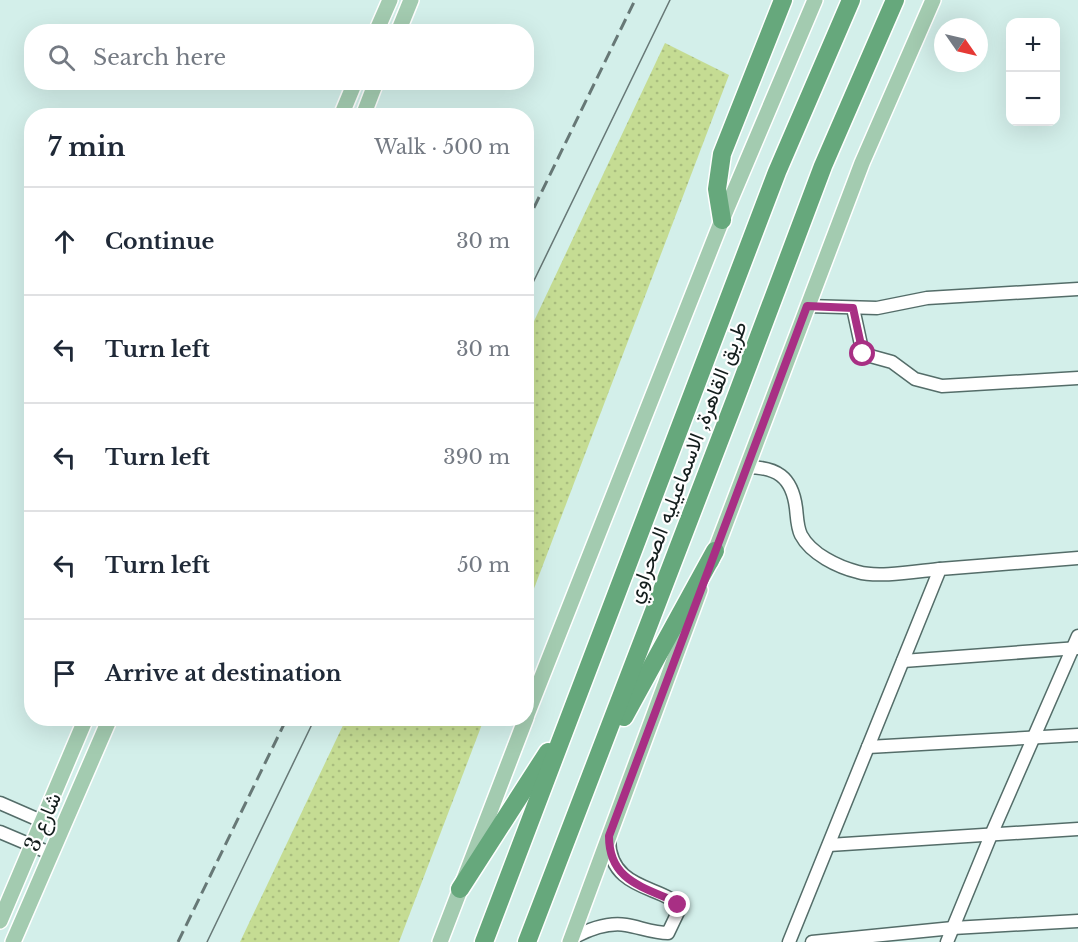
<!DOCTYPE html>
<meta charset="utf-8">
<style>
:root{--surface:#fff;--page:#f2f2f3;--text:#1f2937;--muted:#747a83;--line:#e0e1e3}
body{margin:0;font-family:"Libre Baskerville",Vazirmatn,serif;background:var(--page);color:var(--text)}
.controls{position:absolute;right:18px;top:18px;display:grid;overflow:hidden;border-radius:12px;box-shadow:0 6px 24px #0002}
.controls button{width:54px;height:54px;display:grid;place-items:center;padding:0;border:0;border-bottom:2px solid var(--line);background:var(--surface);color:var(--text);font:30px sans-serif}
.compass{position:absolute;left:934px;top:18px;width:54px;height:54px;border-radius:50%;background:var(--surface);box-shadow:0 6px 24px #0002;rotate:124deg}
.stop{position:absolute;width:18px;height:18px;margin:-14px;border:4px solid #a82f84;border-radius:50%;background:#fff}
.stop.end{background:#a82f84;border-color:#fff;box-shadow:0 2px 6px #0008}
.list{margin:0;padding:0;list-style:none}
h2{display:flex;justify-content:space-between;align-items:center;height:78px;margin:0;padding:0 24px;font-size:26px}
h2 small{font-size:20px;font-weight:400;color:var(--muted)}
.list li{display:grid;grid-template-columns:39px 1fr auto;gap:18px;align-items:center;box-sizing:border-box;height:108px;padding:0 24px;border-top:2px solid var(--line)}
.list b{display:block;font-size:22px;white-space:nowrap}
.list em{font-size:20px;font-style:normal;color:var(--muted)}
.icon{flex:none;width:33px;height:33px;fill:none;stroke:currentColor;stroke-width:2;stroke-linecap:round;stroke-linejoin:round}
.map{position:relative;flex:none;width:1078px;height:942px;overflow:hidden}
.search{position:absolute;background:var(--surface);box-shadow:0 6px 24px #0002;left:24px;top:24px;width:510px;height:66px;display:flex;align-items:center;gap:15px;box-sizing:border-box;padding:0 21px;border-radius:24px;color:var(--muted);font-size:22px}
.panel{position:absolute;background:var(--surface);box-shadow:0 6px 24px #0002;left:24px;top:108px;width:510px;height:618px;border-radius:24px}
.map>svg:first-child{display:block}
.grass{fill:url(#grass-dots)}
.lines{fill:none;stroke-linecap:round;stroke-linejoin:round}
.minor-casing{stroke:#546d69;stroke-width:15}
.major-casing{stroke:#fff;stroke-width:18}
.highway-casing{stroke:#fff;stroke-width:21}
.minor{stroke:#fff;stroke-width:12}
.major{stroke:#a3cbb0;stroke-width:15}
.highway{stroke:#66a87c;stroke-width:18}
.tram{stroke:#677876;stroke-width:1.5}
.rail{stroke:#677876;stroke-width:3;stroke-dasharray:12 6;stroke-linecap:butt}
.route{stroke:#a82f84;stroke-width:8}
.labels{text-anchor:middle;stroke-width:4.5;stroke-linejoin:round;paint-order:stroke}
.street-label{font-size:21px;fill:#141e1d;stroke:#fff}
</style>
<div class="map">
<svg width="1078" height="942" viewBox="0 0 1078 942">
<defs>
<pattern id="grass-dots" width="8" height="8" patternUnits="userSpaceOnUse" patternTransform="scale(1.5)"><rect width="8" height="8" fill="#c5dc93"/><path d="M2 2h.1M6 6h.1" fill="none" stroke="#a8bc7e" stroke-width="1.8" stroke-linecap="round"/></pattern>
</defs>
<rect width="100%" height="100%" fill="#d3efea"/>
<g class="grass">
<polygon points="665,43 729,75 527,607 527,336"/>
<polygon points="346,719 484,719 399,942 240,942"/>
</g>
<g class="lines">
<defs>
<g id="minor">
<polyline points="807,306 877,308 927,298 1078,289"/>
<polyline points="853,308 863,354 892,362 915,379 942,386 1078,378"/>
<path d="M746,467C776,467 792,476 796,508C797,516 797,527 801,535C811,554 838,567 858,572C878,578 918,571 940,569"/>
<polyline points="903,661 1078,648"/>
<polyline points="868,747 1078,735"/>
<polyline points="0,803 62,830"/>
<polyline points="0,832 52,854"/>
<polyline points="829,845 1078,829"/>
<path d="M571,939C587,930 607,922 626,925C639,927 654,933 668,933L679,910C673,885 610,895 609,840"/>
<polyline points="789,942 940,569 1078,558"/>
<polyline points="812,942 953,928 1078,921"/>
<polyline points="947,942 991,835 1078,636"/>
</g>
<g id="major">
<polyline points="376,32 390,0"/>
<polyline points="398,32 411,0"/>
<polyline points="341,116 355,82"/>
<polyline points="363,116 376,82"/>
<polyline points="711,562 862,163 933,0"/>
<polyline points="526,717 722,220 815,0"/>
<polyline points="0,921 86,718"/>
<polyline points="13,942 110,718"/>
<polyline points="440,942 526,718"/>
<polyline points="570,942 700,590"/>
</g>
<g id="highway">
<polyline points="722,220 717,189 722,154 783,0"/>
<polyline points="624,717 715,551"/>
<polyline points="460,889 548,752"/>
<polyline points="484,942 777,172 851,0"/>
<polyline points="527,942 735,400 823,166 895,0"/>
</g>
</defs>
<use href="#minor" class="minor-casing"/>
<use href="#major" class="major-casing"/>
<use href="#highway" class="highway-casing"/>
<use href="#minor" class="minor"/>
<use href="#major" class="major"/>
<use href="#highway" class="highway"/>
<g class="tram">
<polyline points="526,297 670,0"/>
<polyline points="207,942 315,718"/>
</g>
<g class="rail">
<polyline points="526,224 635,0"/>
<polyline points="178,942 287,718"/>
</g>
</g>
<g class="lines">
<path class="route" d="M678,905L674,901C640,886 609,879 609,836L807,306L853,308L863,354"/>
</g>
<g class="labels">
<g class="street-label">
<text transform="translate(687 462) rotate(-69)" y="7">طريق القاهرة, الاسماعيليه الصحراوي</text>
<text transform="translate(43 822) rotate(-67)" y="7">شارع 3</text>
</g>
</g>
</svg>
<div class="controls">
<button>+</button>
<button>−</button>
</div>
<svg class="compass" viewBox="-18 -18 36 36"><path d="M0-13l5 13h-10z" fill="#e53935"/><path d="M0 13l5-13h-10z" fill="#747a83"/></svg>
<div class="stop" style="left:863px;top:354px"></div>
<div class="stop end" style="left:678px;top:905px"></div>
<div class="search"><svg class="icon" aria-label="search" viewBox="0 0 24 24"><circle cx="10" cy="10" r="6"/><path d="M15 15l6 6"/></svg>Search here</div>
<section class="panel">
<h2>7 min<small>Walk · 500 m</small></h2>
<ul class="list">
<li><svg class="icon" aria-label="ahead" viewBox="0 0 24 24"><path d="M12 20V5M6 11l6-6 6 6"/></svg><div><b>Continue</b></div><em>30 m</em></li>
<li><svg class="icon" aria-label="left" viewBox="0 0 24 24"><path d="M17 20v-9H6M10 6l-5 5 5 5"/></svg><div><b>Turn left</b></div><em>30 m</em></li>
<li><svg class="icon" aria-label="left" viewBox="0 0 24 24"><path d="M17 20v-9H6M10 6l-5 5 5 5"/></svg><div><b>Turn left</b></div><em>390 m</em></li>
<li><svg class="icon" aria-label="left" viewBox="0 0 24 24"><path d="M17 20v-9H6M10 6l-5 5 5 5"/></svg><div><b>Turn left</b></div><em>50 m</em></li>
<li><svg class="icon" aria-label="arrive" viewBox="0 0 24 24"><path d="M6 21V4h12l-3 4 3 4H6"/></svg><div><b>Arrive at destination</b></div></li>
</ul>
</section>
</div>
